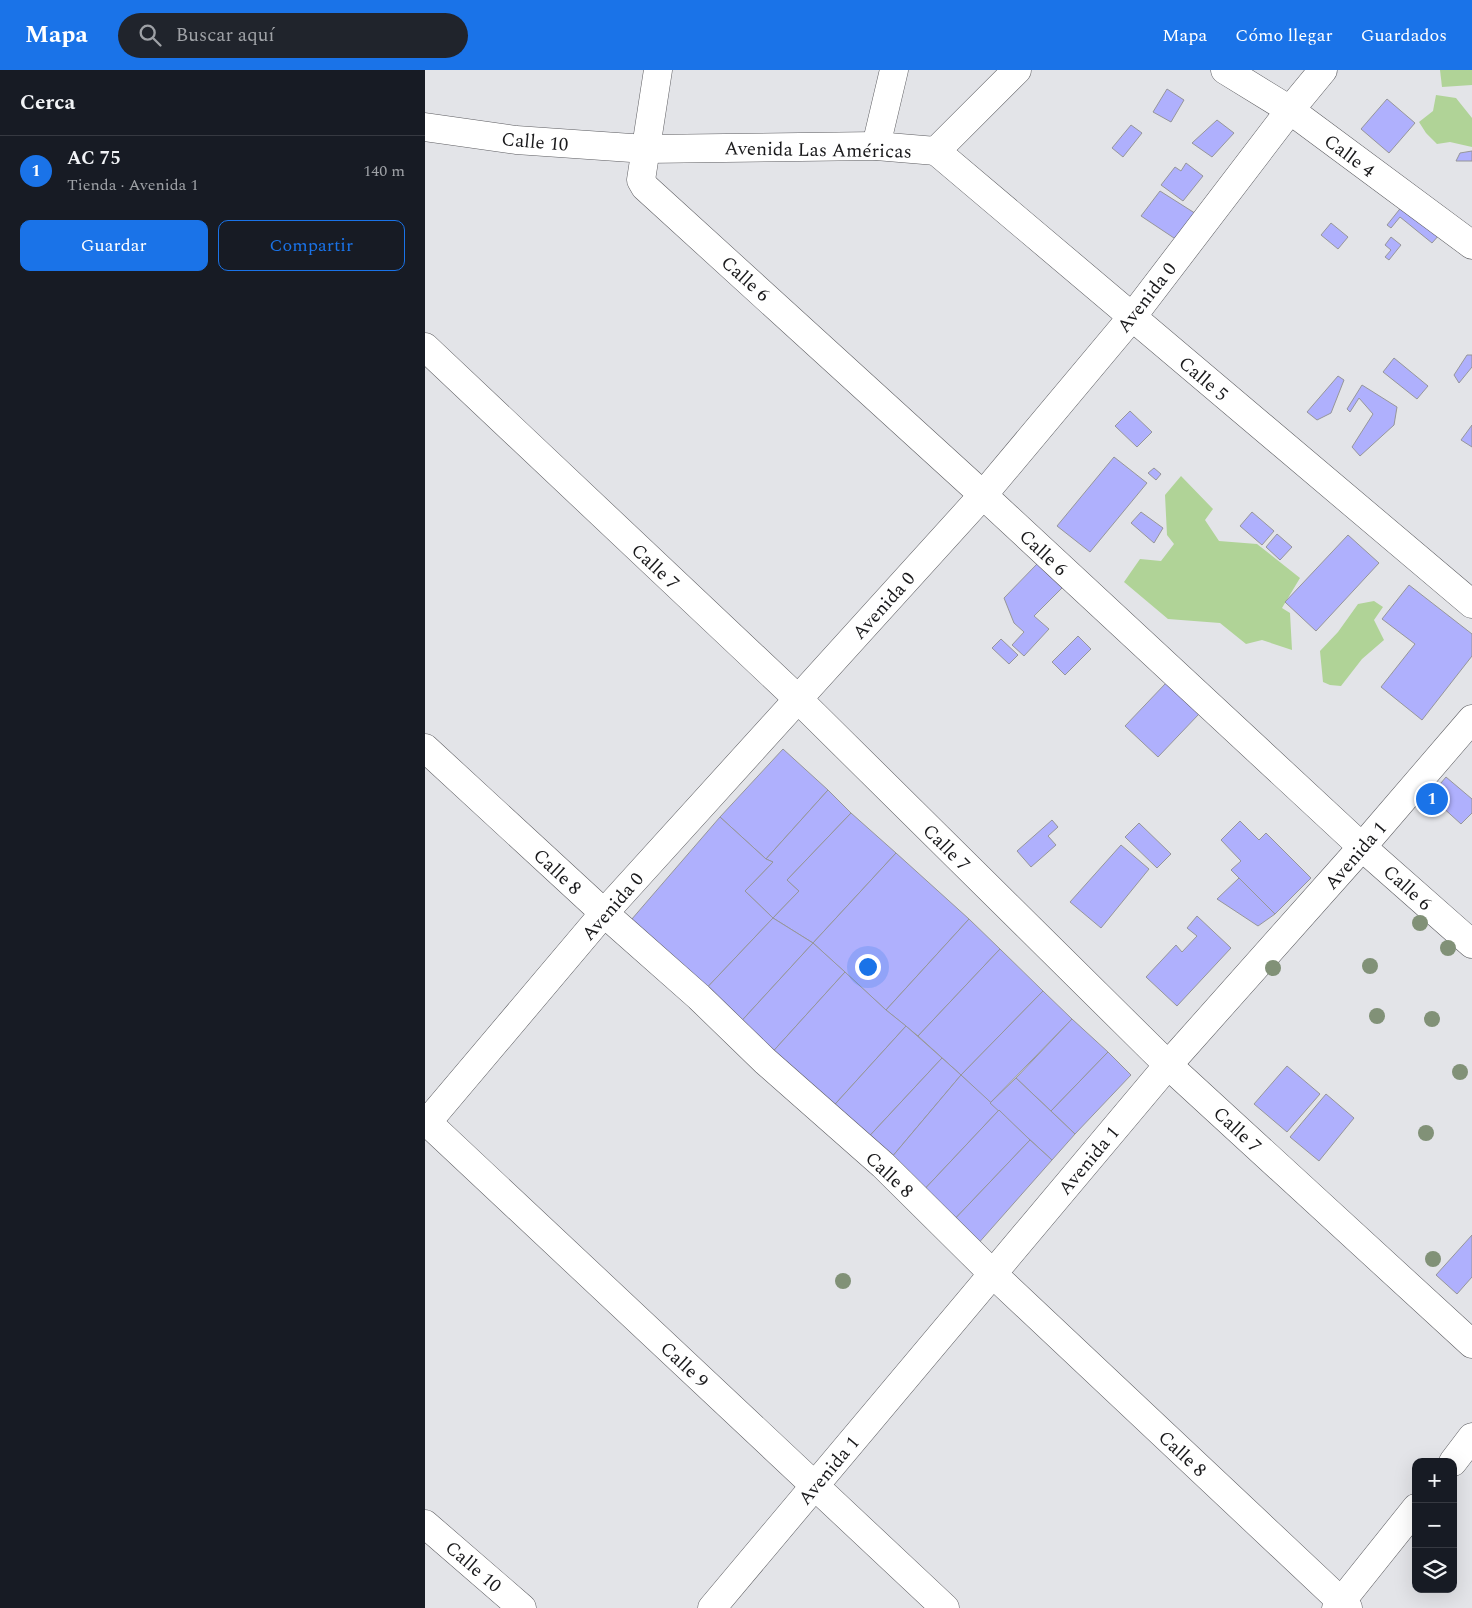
<!DOCTYPE html>
<html lang="es">
<meta charset="utf-8">
<style>
:root{--surface:#171b24;--page:#20242c;--text:#f1f3f6;--muted:#9ea1a6;--line:#363941;--accent:#1a73e8}
body{margin:0;font-family:Spectral,serif;background:var(--page);color:var(--text)}
.controls{position:absolute;right:15px;bottom:15px;display:grid;overflow:hidden;border-radius:10px;box-shadow:0 5px 20px #0002}
.controls button{width:45px;height:45px;display:grid;place-items:center;padding:0;border:0;border-bottom:1px solid var(--line);background:var(--surface);color:var(--text);font:25px sans-serif}
.you{position:absolute;left:442px;top:896px;width:18px;height:18px;margin:-12px;border:4px solid #fff;border-radius:50%;background:#1a73e8;box-shadow:0 0 0 8px #1a73e833}
.badge{display:grid;place-items:center;width:32px;height:32px;border-radius:50%;background:var(--accent);color:#fff;font-size:16px;font-weight:700}
.pin{position:absolute;translate:-50% -50%;border:2px solid #fff;box-shadow:0 1px 5px #0006}
.list{margin:0;padding:0;list-style:none}
h2{display:flex;justify-content:space-between;align-items:center;height:65px;margin:0;padding:0 20px;font-size:21px}
h2 small{font-size:16px;font-weight:400;color:var(--muted)}
.list li{display:grid;grid-template-columns:32px 1fr auto;gap:15px;align-items:center;box-sizing:border-box;height:70px;padding:0 20px;border-top:1px solid var(--line)}
.list b{display:block;font-size:19px;white-space:nowrap}
.list p{margin:0;font-size:16px;white-space:nowrap;color:var(--muted)}
.list em{font-size:16px;font-style:normal;color:var(--muted)}
.actions{display:flex;gap:10px;padding:15px 20px}
.actions a{flex:1;padding:11px 0;border:1px solid var(--accent);border-radius:10px;text-align:center;font-size:18px;color:var(--accent)}
.actions .main{background:var(--accent);color:#fff}
.icon{flex:none;width:28px;height:28px;fill:none;stroke:currentColor;stroke-width:2;stroke-linecap:round;stroke-linejoin:round}
.map{position:relative;flex:none;width:1047px;height:1538px;overflow:hidden}
header{display:flex;align-items:center;gap:30px;box-sizing:border-box;height:70px;padding:0 25px;background:var(--accent);color:#fff}
header strong{font-size:24px}
nav{display:flex;gap:28px;margin-inline-start:auto;font-size:18px}
.search{width:350px;height:45px;background:var(--page);display:flex;align-items:center;gap:12px;box-sizing:border-box;padding:0 18px;border-radius:28px;color:var(--muted);font-size:19px}
main{display:flex}
aside{flex:1;background:var(--surface)}
.map>svg:first-child{display:block}
.green{fill:#b0d397}
.building{fill:#afb0fd;stroke:#96969a}
.lines{fill:none;stroke-linecap:round;stroke-linejoin:round}
.minor-casing{stroke:#5c5c60;stroke-width:29}
.minor{stroke:#fff;stroke-width:28}
.tree{fill:#819177}
.labels{text-anchor:middle;stroke-width:4;stroke-linejoin:round;paint-order:stroke}
.street-label{font-size:19px;fill:#19191b;stroke:#fff}
</style>
<header>
<strong>Mapa</strong>
<div class="search"><svg class="icon" aria-label="search" viewBox="0 0 24 24"><circle cx="10" cy="10" r="6"/><path d="M15 15l6 6"/></svg>Buscar aquí</div>
<nav><a>Mapa</a><a>Cómo llegar</a><a>Guardados</a></nav>
</header>
<main>
<aside>
<h2>Cerca<small></small></h2>
<ul class="list">
<li><span class="badge">1</span><div><b>AC 75</b><p>Tienda · Avenida 1</p></div><em>140 m</em></li>
</ul>
<div class="actions"><a class="main">Guardar</a><a>Compartir</a></div>
</aside>
<div class="map">
<svg width="1047" height="1538" viewBox="0 0 1047 1538">
<rect width="100%" height="100%" fill="#e3e4e8"/>
<g class="green">
<polygon points="1015,0 1047,0 1047,15 1017,17"/>
<polygon points="1011,25 1031,28 1047,48 1047,77 1025,72 1012,74 1001,63 994,52 1008,41"/>
<polygon points="756,406 788,439 780,450 794,471 832,474 875,508 857,538 865,543 867,580 837,570 821,574 795,553 743,549 699,512 715,489 736,491 749,474 742,465 740,425"/>
<polygon points="949,531 958,537 949,550 959,570 937,589 916,616 905,615 898,612 895,581 913,562 933,534"/>
</g>
<g class="building">
<polygon points="742,19 759,30 746,52 728,42"/>
<polygon points="962,29 990,53 964,83 936,59"/>
<polygon points="792,50 809,63 787,87 767,73"/>
<polygon points="706,55 717,63 698,87 687,78"/>
<polygon points="1047,81 1047,91 1031,91 1035,83"/>
<polygon points="761,93 778,106 758,131 736,115 750,97 756,101"/>
<polygon points="735,121 776,147 752,170 716,146"/>
<polygon points="978,135 1015,164 1007,173 975,147 966,158 962,155"/>
<polygon points="906,153 923,167 913,179 896,165"/>
<polygon points="966,167 976,175 964,190 960,187 966,180 960,175"/>
<polygon points="1042,285 1047,285 1047,297 1034,313 1029,305"/>
<polygon points="969,288 1003,316 992,329 958,302"/>
<polygon points="913,306 919,310 906,343 892,350 882,342"/>
<polygon points="937,315 972,337 969,355 935,386 927,377 948,344 934,328 925,342 922,339"/>
<polygon points="705,341 727,362 712,377 690,356"/>
<polygon points="1047,355 1047,377 1036,370"/>
<polygon points="689,387 722,413 665,482 632,456"/>
<polygon points="729,398 736,404 731,410 723,403"/>
<polygon points="716,442 738,458 729,473 706,453"/>
<polygon points="827,442 849,461 837,475 815,456"/>
<polygon points="852,464 867,477 855,490 841,477"/>
<polygon points="923,465 954,493 891,561 860,532"/>
<polygon points="612,494 637,518 609,546 624,559 599,586 587,575 599,562 589,553 579,528"/>
<polygon points="984,515 1047,564 1047,586 997,650 956,617 990,574 957,549"/>
<polygon points="653,566 666,579 640,605 627,592"/>
<polygon points="576,569 593,585 584,594 567,578"/>
<polygon points="741,613 774,644 733,687 700,656"/>
<polygon points="358,679 403,720 341,789 295,747"/>
<polygon points="1021,707 1047,729 1047,743 1036,754 1005,726"/>
<polygon points="403,720 426,743 362,810 374,821 348,848 320,821 348,792 341,789"/>
<polygon points="426,743 471,783 388,873 348,848 374,821 362,810"/>
<polygon points="295,747 341,789 348,792 320,821 348,848 276,924 200,857"/>
<polygon points="627,750 633,757 623,766 631,775 606,797 592,781"/>
<polygon points="815,751 834,770 841,763 886,808 850,844 806,800 816,791 796,770"/>
<polygon points="714,753 746,784 732,798 700,767"/>
<polygon points="696,775 724,799 676,858 645,832"/>
<polygon points="471,783 544,849 461,940 388,873"/>
<polygon points="814,808 850,844 833,856 792,829"/>
<polygon points="772,846 806,878 752,936 721,907 751,875 757,882 772,866 762,858"/>
<polygon points="348,848 388,873 311,957 276,924"/>
<polygon points="544,849 575,879 493,966 461,940"/>
<polygon points="388,873 420,902 343,987 311,957"/>
<polygon points="575,879 618,921 536,1005 493,966"/>
<polygon points="420,902 461,940 481,956 403,1042 343,987"/>
<polygon points="618,921 647,949 565,1033 536,1005"/>
<polygon points="647,949 683,982 626,1041 591,1008"/>
<polygon points="481,956 517,988 437,1074 403,1042"/>
<polygon points="683,982 706,1005 650,1064 626,1041"/>
<polygon points="517,988 536,1005 461,1094 437,1074"/>
<polygon points="862,996 895,1024 862,1062 829,1034"/>
<polygon points="536,1005 574,1040 495,1124 461,1094"/>
<polygon points="591,1008 650,1064 627,1090 565,1033"/>
<polygon points="901,1024 929,1048 894,1091 865,1067"/>
<polygon points="574,1040 605,1070 526,1153 495,1124"/>
<polygon points="605,1070 627,1090 551,1176 526,1153"/>
<polygon points="1047,1165 1047,1207 1032,1224 1011,1205"/>
</g>
<g class="lines">
<defs>
<g id="minor">
<polyline points="233,0 216,110 220,117 558,425 937,777 1047,874"/>
<polyline points="800,0 865,40 1047,175"/>
<polyline points="0,57 91,70 221,79 451,76 511,81"/>
<polyline points="451,76 469,0"/>
<polyline points="511,81 1047,534"/>
<polyline points="511,81 592,0"/>
<polyline points="0,277 373,629 743,995 1047,1274"/>
<polyline points="0,678 179,843 274,927 340,991 458,1095 568,1204 923,1538"/>
<polyline points="0,1050 520,1538"/>
<polyline points="0,1055 179,843 558,425 707,247 865,40 898,0"/>
<polyline points="1028,1392 1047,1367"/>
<polyline points="0,1454 97,1538"/>
<polyline points="287,1538 743,995 937,777 1047,649"/>
<polyline points="911,1538 991,1438"/>
</g>
</defs>
<use href="#minor" class="minor-casing"/>
<use href="#minor" class="minor"/>
</g>
<g class="tree">
<circle cx="995" cy="853" r="8"/>
<circle cx="1023" cy="878" r="8"/>
<circle cx="945" cy="896" r="8"/>
<circle cx="848" cy="898" r="8"/>
<circle cx="952" cy="946" r="8"/>
<circle cx="1007" cy="949" r="8"/>
<circle cx="1035" cy="1002" r="8"/>
<circle cx="1001" cy="1063" r="8"/>
<circle cx="1008" cy="1189" r="8"/>
<circle cx="418" cy="1211" r="8"/>
</g>
<g class="labels">
<g class="street-label">
<text transform="translate(110 71) rotate(5)" y="7">Calle 10</text>
<text transform="translate(393 79) rotate(1)" y="7">Avenida Las Américas</text>
<text transform="translate(925 85) rotate(37)" y="7">Calle 4</text>
<text transform="translate(321 208) rotate(42)" y="7">Calle 6</text>
<text transform="translate(721 227) rotate(-52)" y="7">Avenida 0</text>
<text transform="translate(779 308) rotate(40)" y="7">Calle 5</text>
<text transform="translate(619 482) rotate(43)" y="7">Calle 6</text>
<text transform="translate(231 496) rotate(43)" y="7">Calle 7</text>
<text transform="translate(458 535) rotate(-48)" y="7">Avenida 0</text>
<text transform="translate(522 777) rotate(45)" y="7">Calle 7</text>
<text transform="translate(930 785) rotate(-49)" y="7">Avenida 1</text>
<text transform="translate(133 801) rotate(43)" y="7">Calle 8</text>
<text transform="translate(983 817) rotate(42)" y="7">Calle 6</text>
<text transform="translate(187 836) rotate(-49)" y="7">Avenida 0</text>
<text transform="translate(813 1059) rotate(43)" y="7">Calle 7</text>
<text transform="translate(663 1090) rotate(-50)" y="7">Avenida 1</text>
<text transform="translate(465 1104) rotate(43)" y="7">Calle 8</text>
<text transform="translate(260 1294) rotate(43)" y="7">Calle 9</text>
<text transform="translate(758 1383) rotate(43)" y="7">Calle 8</text>
<text transform="translate(403 1400) rotate(-50)" y="7">Avenida 1</text>
<text transform="translate(49 1496) rotate(41)" y="7">Calle 10</text>
</g>
</g>
</svg>
<div class="controls">
<button>+</button>
<button>−</button>
<button><svg class="icon" aria-label="layers" viewBox="0 0 24 24"><path d="M12 4l9 5-9 5-9-5zM3 14l9 5 9-5"/></svg></button>
</div>
<div class="you"></div>
<div class="pin badge" style="left:1007px;top:729px">1</div>
</div>
</main>
